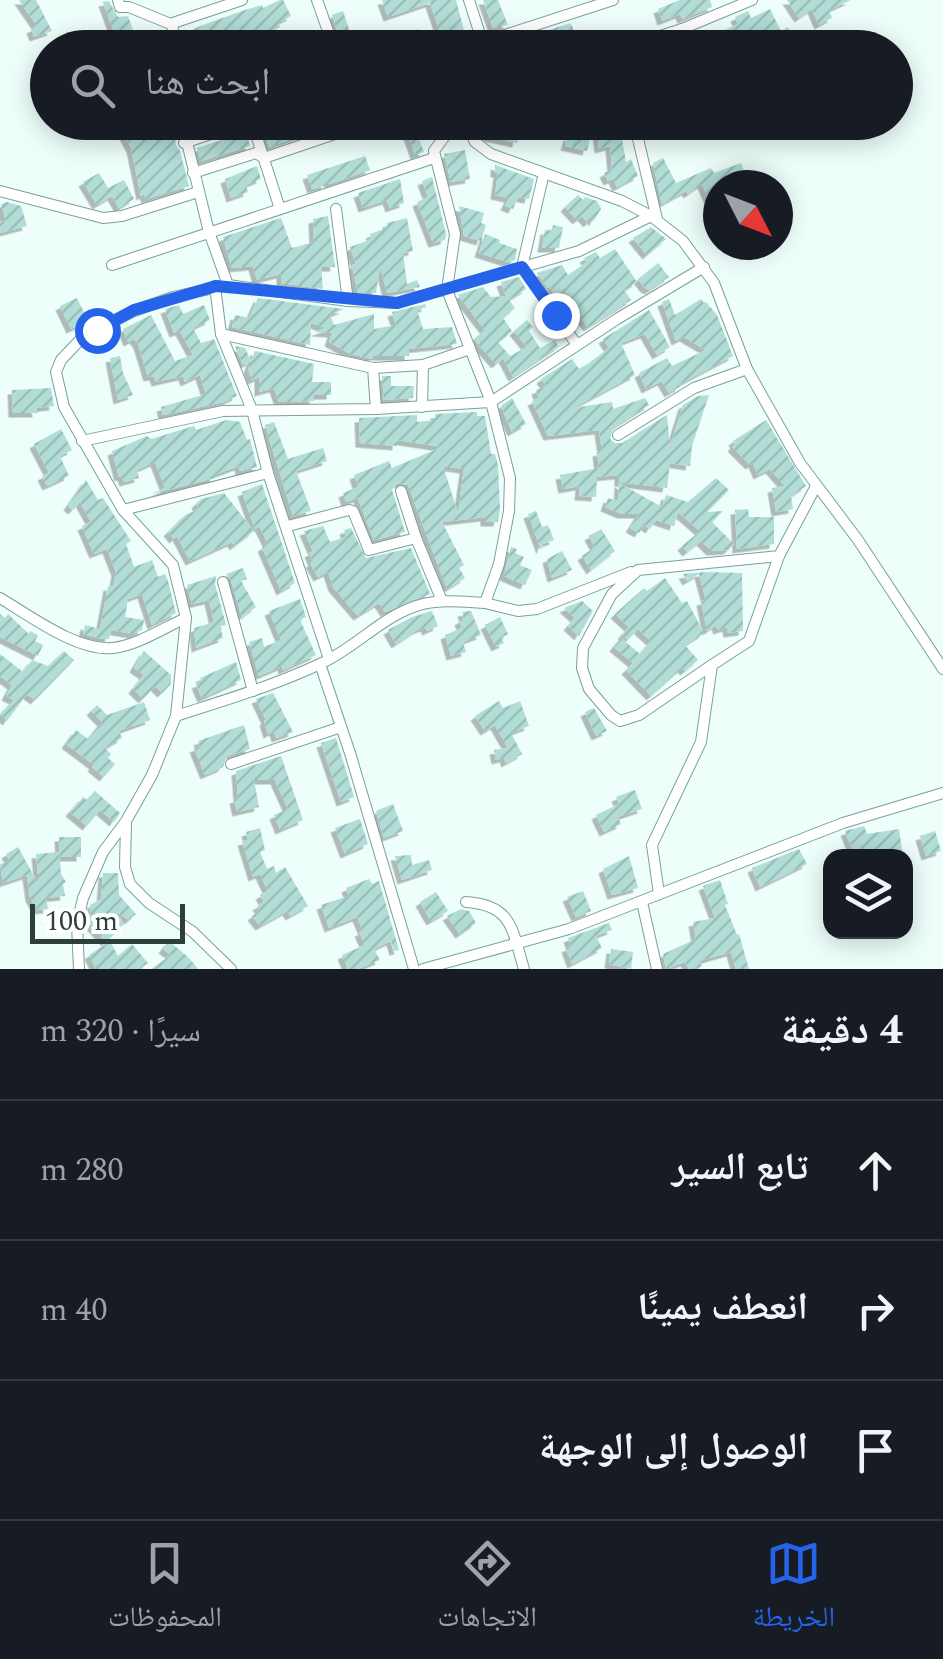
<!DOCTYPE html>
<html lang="ar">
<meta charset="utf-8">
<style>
:root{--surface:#171b24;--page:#242831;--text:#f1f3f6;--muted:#9ea1a6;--line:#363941;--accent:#2563eb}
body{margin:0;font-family:Spectral,"Noto Naskh Arabic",serif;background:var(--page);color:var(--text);direction:rtl}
.controls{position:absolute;right:30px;bottom:30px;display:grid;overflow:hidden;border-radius:20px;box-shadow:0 5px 25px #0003}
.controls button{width:90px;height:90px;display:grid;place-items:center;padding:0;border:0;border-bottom:2px solid var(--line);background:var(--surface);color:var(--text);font:50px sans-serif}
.compass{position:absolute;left:703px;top:170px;width:90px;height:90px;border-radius:50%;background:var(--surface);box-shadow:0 5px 25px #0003;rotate:132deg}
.scale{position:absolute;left:30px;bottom:25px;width:155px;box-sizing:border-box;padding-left:10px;border:5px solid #2d3e3b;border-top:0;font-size:28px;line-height:35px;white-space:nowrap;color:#2d3e3b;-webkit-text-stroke:8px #fff;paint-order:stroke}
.stop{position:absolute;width:30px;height:30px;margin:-22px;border:8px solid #2563eb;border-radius:50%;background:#fff}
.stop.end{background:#2563eb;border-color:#fff;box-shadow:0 2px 10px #0008}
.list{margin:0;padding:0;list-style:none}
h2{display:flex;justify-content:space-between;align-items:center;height:130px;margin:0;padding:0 40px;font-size:42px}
h2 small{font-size:32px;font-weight:400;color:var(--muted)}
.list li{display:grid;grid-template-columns:65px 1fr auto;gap:30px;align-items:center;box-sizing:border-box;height:140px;padding:0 40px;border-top:2px solid var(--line)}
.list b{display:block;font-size:38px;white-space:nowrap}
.list em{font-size:32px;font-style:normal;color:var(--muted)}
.icon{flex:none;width:55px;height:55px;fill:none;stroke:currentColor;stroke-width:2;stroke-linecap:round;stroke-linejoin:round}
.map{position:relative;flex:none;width:943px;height:969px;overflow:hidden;direction:ltr}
.search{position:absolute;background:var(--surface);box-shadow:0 5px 25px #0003;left:30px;right:30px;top:30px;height:110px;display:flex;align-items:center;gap:25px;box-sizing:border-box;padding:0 35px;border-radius:55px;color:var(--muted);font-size:38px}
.sheet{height:550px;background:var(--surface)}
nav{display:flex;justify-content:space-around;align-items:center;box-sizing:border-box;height:140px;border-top:2px solid var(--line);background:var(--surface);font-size:28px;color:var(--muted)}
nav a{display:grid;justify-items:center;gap:5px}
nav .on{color:var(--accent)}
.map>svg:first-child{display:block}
.building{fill:url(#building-hatch);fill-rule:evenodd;filter:url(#shadow)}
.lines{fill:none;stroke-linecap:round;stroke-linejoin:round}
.minor-casing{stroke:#78a19b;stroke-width:12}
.minor{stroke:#fff;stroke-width:10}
.route{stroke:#2563eb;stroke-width:12}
</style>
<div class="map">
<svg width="943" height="969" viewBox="0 0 943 969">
<defs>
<pattern id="building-hatch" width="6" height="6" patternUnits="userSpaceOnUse" patternTransform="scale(2.5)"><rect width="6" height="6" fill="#b2ddd6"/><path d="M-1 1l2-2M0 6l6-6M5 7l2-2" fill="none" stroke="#99bfb9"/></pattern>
<filter id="shadow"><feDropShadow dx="-4.5" dy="4.5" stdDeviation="0" flood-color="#0004"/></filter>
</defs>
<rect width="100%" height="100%" fill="#edfefb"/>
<g class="building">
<polygon points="19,0 36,0 52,31 34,37 31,29 37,26"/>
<polygon points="280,0 283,0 291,16 278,23 280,27 270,33 271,37 258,41 257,37 227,48 181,48 181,36 200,26 245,10 262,5 263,8"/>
<polygon points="382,0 456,0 466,38 441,48 406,48 402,34 418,29 422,41 441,35 430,3 388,17"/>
<polygon points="483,0 498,0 508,25 493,28"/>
<polygon points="680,0 710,0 712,7 682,19 680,14 662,21 658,9"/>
<polygon points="787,0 851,0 829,10 832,18 819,25 812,9 799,18"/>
<polygon points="109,1 118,17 128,16 133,30 116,38 103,2"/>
<polygon points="770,9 781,31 788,27 795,40 781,48 771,48 766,38 745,48 729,48 722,31 738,24 735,17 748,11 751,18"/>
<polygon points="343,11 352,38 355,48 343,48 332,15"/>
<polygon points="571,23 575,34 585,31 589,48 576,48 573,35 538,48 495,47"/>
<polygon points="154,122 173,122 176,145 180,151 189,186 146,199 144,194 141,196 131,148 123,133"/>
<polygon points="272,122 335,122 335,123 269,147 264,132 274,129"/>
<polygon points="415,122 444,122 438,130 418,136 424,152 415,155 405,126"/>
<polygon points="491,122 520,125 517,143 488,137"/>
<polygon points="596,122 619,122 626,162 631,159 638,176 617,187 613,179 608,181 604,173 612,169 610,146 599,149"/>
<polygon points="577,131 591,134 587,151 565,146 568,136 575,138"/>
<polygon points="246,132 250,146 201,161 197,148"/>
<polygon points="465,150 470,179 451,182 444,154"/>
<polygon points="365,156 370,170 329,184 325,177 326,185 312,189 307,175"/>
<polygon points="663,158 676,183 711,168 714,173 741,163 748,182 733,185 731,179 718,185 718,196 709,200 702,184 688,194 686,191 662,204 653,163"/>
<polygon points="495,165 534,179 529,199 518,197 513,209 505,206 509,198 495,195 498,173 495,173"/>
<polygon points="257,166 261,179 246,185 248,192 231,198 225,179"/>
<polygon points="99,173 108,188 124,180 134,199 119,208 112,196 97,205 83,182"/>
<polygon points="432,177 446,234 445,240 433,243 417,202 428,197 422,181"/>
<polygon points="400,179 404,203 390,208 387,200 363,208 358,193"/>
<polygon points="578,195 583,200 585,197 597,201 601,209 593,222 592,219 588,223 582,216 577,220 565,207"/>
<polygon points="7,202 21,206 27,226 0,233 0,223 6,221 1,204"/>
<polygon points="459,206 484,213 481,223 486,225 481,241 464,236"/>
<polygon points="328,216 335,267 321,267 323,289 281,283 281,274 257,280 253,266 232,268 223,237 281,218 292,248 314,242 313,219"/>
<polygon points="407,218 413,251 403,253 407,284 417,280 420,287 387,293 380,266 376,293 358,293 352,265 356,264 350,247 372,239 370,234 387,228 387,223"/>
<polygon points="553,225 563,227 559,248 542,248 545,230 552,231"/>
<polygon points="651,227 666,239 647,255 633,238"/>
<polygon points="485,234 500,240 499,243 517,249 515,260 508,262 479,253"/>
<polygon points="615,249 637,282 624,290 631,300 588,327 572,307 565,313 550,287 548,288 537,273 562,265 568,275 587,262 584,258 596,252 600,258"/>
<polygon points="658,263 669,277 649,290 645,288 638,279"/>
<polygon points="519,277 526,289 509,300 515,308 503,318 512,331 498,342 510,356 527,347 514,331 527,320 533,327 529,331 540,348 555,340 558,346 564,343 513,377 503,358 496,364 477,343 475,338 485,330 458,295 483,287 491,297 506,296 501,282"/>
<polygon points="77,298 88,321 71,329 60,306"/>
<polygon points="258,298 344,309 330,315 334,325 374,314 374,329 396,325 392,312 425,304 426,307 417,310 423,329 452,327 457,344 409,349 409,356 373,356 373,359 351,354 329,342 332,333 315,332 326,328 311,323 310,345 232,327 235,315 249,318"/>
<polygon points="669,299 675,315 701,299 704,303 706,302 717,315 733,356 678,385 681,386 669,393 662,381 646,389 639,373 667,358 672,366 706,350 684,337 676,341 662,302"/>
<polygon points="179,305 183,314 204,305 210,320 193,328 201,343 214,339 237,396 224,402 163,415 161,407 206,394 200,375 185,382 183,376 156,382 154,376 148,377 138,344 134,339 128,342 123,329 151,315 175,361 193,355 180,331 174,333 165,309"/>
<polygon points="649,310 670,347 657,355 645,334 621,343 635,375 573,408 612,402 613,409 645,398 649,405 613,428 610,439 615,443 622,443 667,415 670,446 683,405 698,396 709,395 692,446 690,466 670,463 667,488 619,482 619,475 597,477 596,497 579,496 580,486 563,489 560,475 599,468 597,452 602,451 599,430 548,436 532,401 539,398 536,390 546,386 541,379 572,359 579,369 589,363 609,348 603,339"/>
<polygon points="235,346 245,348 251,361 255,351 314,364 312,382 331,382 331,395 314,395 314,401 279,402 274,388 259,392 259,377 252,380 248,369 251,361 243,365"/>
<polygon points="120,356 123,373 133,395 118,400 110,358"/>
<polygon points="382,376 391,376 391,386 414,386 413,398 384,400"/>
<polygon points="51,388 54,406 36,408 37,413 13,413 12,390"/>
<polygon points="512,398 526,424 512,432 501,406"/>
<path d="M477,412V416H485L491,454H495L498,465L500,510L498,522H485V517L442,522L464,565L459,568L465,578L447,589L408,485L397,483L392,490L405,532L374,540L358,498L346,502L343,493L358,487L354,475L389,461L392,468L442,447L397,440V446L360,443L359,418L417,415V422L435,420V414ZM443,466L464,469L458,513Z"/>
<polygon points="226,420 240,422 247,440 250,439 257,467 240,471 239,466 214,475 215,478 151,494 165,488 155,462 137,470 139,478 124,482 122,476 119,477 112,451 147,436 151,439 194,426 196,430"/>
<polygon points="766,420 806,486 791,496 793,509 776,512 772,488 785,486 770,469 758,475 753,463 750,465 732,447 735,444 733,441"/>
<polygon points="274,422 288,459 323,448 327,461 296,471 311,511 293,516 265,425"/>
<polygon points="61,429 72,450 60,456 69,476 47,486 42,476 49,473 34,444"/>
<polygon points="716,478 729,490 707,512 723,511 712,522 734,544 728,550 711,551 701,541 687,552 682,546 700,531 678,512 674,526 656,520 650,529 644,525 639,533 630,528 639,514 622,514 605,507 608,498 618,501 619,483 662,507 666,495 688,502"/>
<polygon points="86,480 98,500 103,498 131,541 126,544 134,567 152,560 158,577 165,574 168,581 176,613 152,625 142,594 128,599 125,617 144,620 142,630 133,634 111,630 109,639 103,639 83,634 85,625 100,629 108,586 113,587 116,572 107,549 94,554 82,526 91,522 80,502 73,510 68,506"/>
<polygon points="262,484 295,583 281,591 262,547 268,544 259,526 255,529 242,492"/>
<polygon points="224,493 254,531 234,546 232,542 190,561 177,536 174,539 168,532 185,515 199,509 196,504 201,499"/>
<polygon points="748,509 749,517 774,517 774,544 737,549 735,510"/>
<polygon points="536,511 542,527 548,525 554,540 543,544 541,550 528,514"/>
<polygon points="323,526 330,542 346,537 344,530 351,528 366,558 411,548 430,594 385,612 379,603 358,616 333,587 328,572 318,577 310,563 313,562 309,553 313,551 304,531"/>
<polygon points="601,529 615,551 591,570 582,556 595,547 589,536"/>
<polygon points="511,547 517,549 515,553 524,557 520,565 532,570 525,585 504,576"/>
<polygon points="562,551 572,570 552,578 547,559"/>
<polygon points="243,568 247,579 241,581 256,607 243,616 243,621 231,580 226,574"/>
<polygon points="705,572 742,573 743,631 728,633 727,627 718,630 716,625 707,631 701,601 706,600 699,574 687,581 683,574"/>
<polygon points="216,576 215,584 226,625 220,626 223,638 196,648 194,628 214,622 209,600 192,604 187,585"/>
<polygon points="665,578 682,603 687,601 704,633 685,645 698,660 685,671 682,668 651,696 626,670 633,663 614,647 621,638 640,654 651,641 638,629 628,640 622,635 629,627 615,614 644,588 647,591"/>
<polygon points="300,599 306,617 300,620 316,655 283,670 282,666 259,676 249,642 262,638 264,647 281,640 269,611"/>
<polygon points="582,601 593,611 579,636 568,626 575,618 564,608"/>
<polygon points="432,611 438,626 427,631 425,627 417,630 396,644 388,630 412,617"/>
<polygon points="471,611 481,635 463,642 466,652 451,656 445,635 462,628 459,621 464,618 462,612"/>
<polygon points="0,614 5,618 8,614 29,634 30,631 38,635 35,641 43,645 38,656 0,637"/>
<polygon points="500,617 508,634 501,638 504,643 496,647 485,625"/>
<polygon points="64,651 74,660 35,700 27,694 7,721 0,714 14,700 6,696 12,685 0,676 0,654 23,672 32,660 48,666"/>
<polygon points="144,651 171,675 171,684 162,693 155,686 143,699 133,689 144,675 134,668"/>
<polygon points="236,662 241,680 202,698 196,684 202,682 200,678"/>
<polygon points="273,693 293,732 276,738 274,731 268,734 264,721 266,720 256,699"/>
<polygon points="499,701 503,708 520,701 529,726 511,733 522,754 506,763 504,758 496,760 494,750 508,748 495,725 485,731 475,716"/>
<polygon points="144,702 150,720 119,731 122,738 105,748 111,754 108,758 115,764 104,777 92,767 94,765 66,744 76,730 88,739 102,722 91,711 97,705 107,715"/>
<polygon points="594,708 607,731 596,736 585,712"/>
<polygon points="244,725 250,749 227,756 223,767 205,775 194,748 200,746 198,741"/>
<polygon points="336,738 354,797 341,802 321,743"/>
<polygon points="281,756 303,820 280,830 274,815 288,809 275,780 254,780 259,807 237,812 234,799 238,798 236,771"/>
<polygon points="635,790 642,809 618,817 621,824 604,832 596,815 619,804 616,797"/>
<polygon points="95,791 120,813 114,822 100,810 87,826 70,812 83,797 87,800"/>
<polygon points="393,804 403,831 384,838 376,811"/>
<polygon points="360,819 368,844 345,854 335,828"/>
<polygon points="864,826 867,834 899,829 903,856 855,856 845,831"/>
<polygon points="260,828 265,850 260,852 267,869 274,866 276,873 285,867 308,906 290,916 287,911 260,926 252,916 260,910 257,906 264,902 260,895 268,891 260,874 253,877 242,841 248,840 246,832"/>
<polygon points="935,831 941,851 926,856 920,836"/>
<polygon points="59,837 81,837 81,857 60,857"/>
<polygon points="18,847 39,885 36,854 59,852 61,874 66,882 63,884 65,896 46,898 48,909 37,910 30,897 27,875 3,883 0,864 10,861 6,854"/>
<polygon points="799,849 807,864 760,887 752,868"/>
<polygon points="411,855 412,865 429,860 432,870 402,880 395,856"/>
<polygon points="629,856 638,888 612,895 603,869"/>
<polygon points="103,873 118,873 119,895 136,914 129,920 116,912 124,924 106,942 87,921 91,915 90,905 101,899"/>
<polygon points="369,879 372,884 379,881 399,950 394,951 391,941 374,949 380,960 358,969 348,969 342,955 365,945 359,932 363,931 357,917 329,928 321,905 349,896 346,888"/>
<polygon points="720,880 728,904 725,905 737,935 739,934 749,969 736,969 731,952 699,961 702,966 697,969 689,969 685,962 666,969 663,954 696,939 693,922 715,918 703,886"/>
<polygon points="583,891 591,911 576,917 567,897"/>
<polygon points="436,892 448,911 431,921 420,902"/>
<polygon points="461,909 469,911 476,923 460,934 447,916"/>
<polygon points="609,923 612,930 596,936 602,948 572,964 566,948 571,946 568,938"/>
<polygon points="110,941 118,956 132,944 148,963 140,969 96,969 89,955"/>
<polygon points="169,941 189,958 198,969 151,969 171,955 163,949"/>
<polygon points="611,949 633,952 631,969 609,964"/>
</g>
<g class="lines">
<defs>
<g id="minor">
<polyline points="118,0 120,7 129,7 173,25"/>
<polyline points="317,0 334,48"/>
<polyline points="469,0 484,47"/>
<polyline points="172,48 173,23 242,0"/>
<polyline points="465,48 613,0"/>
<polyline points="623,48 682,29 752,0"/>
<polyline points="674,48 682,29"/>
<polyline points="182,122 209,232 228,285"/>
<polyline points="252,122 280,209"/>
<polyline points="466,122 475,142 491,154 622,201 651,216 683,241 714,283 747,369 800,463 858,540 943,669"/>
<polyline points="634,122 657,219"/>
<polyline points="184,143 246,122"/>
<polyline points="193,173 256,153 264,158 370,122"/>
<polyline points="544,173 522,267 577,345"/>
<polyline points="0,191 103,218 122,216 198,192"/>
<polyline points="336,209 348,301"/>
<polyline points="112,265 434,158"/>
<polyline points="215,286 221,334 252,410 268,473 329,659"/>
<polyline points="221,334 373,368 376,409"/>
<polyline points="373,368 423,365 470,349"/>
<polyline points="422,407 423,365"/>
<polyline points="618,435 694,388 747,369"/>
<polyline points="82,441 223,411 376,409 491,402 617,319 704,267"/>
<polyline points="123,510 268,473"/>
<polyline points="288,526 349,510 353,511 369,550 416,538 401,491"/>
<polyline points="416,538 442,601"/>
<polyline points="223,582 253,691"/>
<path d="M0,598C29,615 78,652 113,648C138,645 163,628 186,618"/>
<polyline points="485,603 518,611 537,609 631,572"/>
<polyline points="320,664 350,753 414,969"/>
<polyline points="712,665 639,715 620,721 611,715 589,689 582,668 583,648 612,594 638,570 779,556 816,486"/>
<path d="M176,716C225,700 276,685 322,663C358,646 384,614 423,604C443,599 465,602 485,603L499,564L509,511L510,478L491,402L447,290L455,234L434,151L455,122"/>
<polyline points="231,764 341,727"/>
<polyline points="126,822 125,867 130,884 149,903 193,932 231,969"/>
<polyline points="659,894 652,845 701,742 712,665 749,641 779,556"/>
<path d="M466,902C513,905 512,930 524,969"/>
<polyline points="642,902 657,969"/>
<polyline points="79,969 77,924 83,898 103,852 126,821 152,775 176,716 186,618 173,565 123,510 64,407 56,372 61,360 79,341 97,330 134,311 173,297 228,285 348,301 397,303 579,251 651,216"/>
<polyline points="423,969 569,929 843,823 943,793"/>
</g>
</defs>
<use href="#minor" class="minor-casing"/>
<use href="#minor" class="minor"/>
</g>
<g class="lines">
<polyline class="route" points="97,330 134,310 216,286 397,303 522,267 556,315"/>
</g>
</svg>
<div class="controls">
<button><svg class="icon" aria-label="layers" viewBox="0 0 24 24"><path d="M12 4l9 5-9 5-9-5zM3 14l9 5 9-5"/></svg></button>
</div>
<svg class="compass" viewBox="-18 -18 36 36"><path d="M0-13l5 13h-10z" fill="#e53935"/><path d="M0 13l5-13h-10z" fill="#9ea1a6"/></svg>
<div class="scale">100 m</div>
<div class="stop" style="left:97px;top:330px"></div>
<div class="stop end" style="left:556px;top:315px"></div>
<div class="search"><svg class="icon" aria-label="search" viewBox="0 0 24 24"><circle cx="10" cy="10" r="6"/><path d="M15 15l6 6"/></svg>ابحث هنا</div>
</div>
<section class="sheet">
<h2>4 دقيقة<small>سيرًا · 320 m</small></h2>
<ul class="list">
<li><svg class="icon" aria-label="ahead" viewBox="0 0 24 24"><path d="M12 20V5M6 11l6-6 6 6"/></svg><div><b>تابع السير</b></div><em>280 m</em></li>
<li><svg class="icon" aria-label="right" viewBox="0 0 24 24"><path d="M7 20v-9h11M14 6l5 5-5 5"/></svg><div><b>انعطف يمينًا</b></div><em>40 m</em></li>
<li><svg class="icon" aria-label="arrive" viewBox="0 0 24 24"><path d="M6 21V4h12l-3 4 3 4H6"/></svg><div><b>الوصول إلى الوجهة</b></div></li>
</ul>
</section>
<nav>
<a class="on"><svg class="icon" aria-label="map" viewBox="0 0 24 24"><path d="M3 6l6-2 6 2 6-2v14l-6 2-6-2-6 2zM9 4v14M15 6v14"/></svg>الخريطة</a>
<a><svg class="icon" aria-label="directions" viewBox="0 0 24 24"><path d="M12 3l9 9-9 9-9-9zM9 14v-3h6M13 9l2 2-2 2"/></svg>الاتجاهات</a>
<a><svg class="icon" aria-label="saved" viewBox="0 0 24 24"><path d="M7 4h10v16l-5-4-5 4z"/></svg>المحفوظات</a>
</nav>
